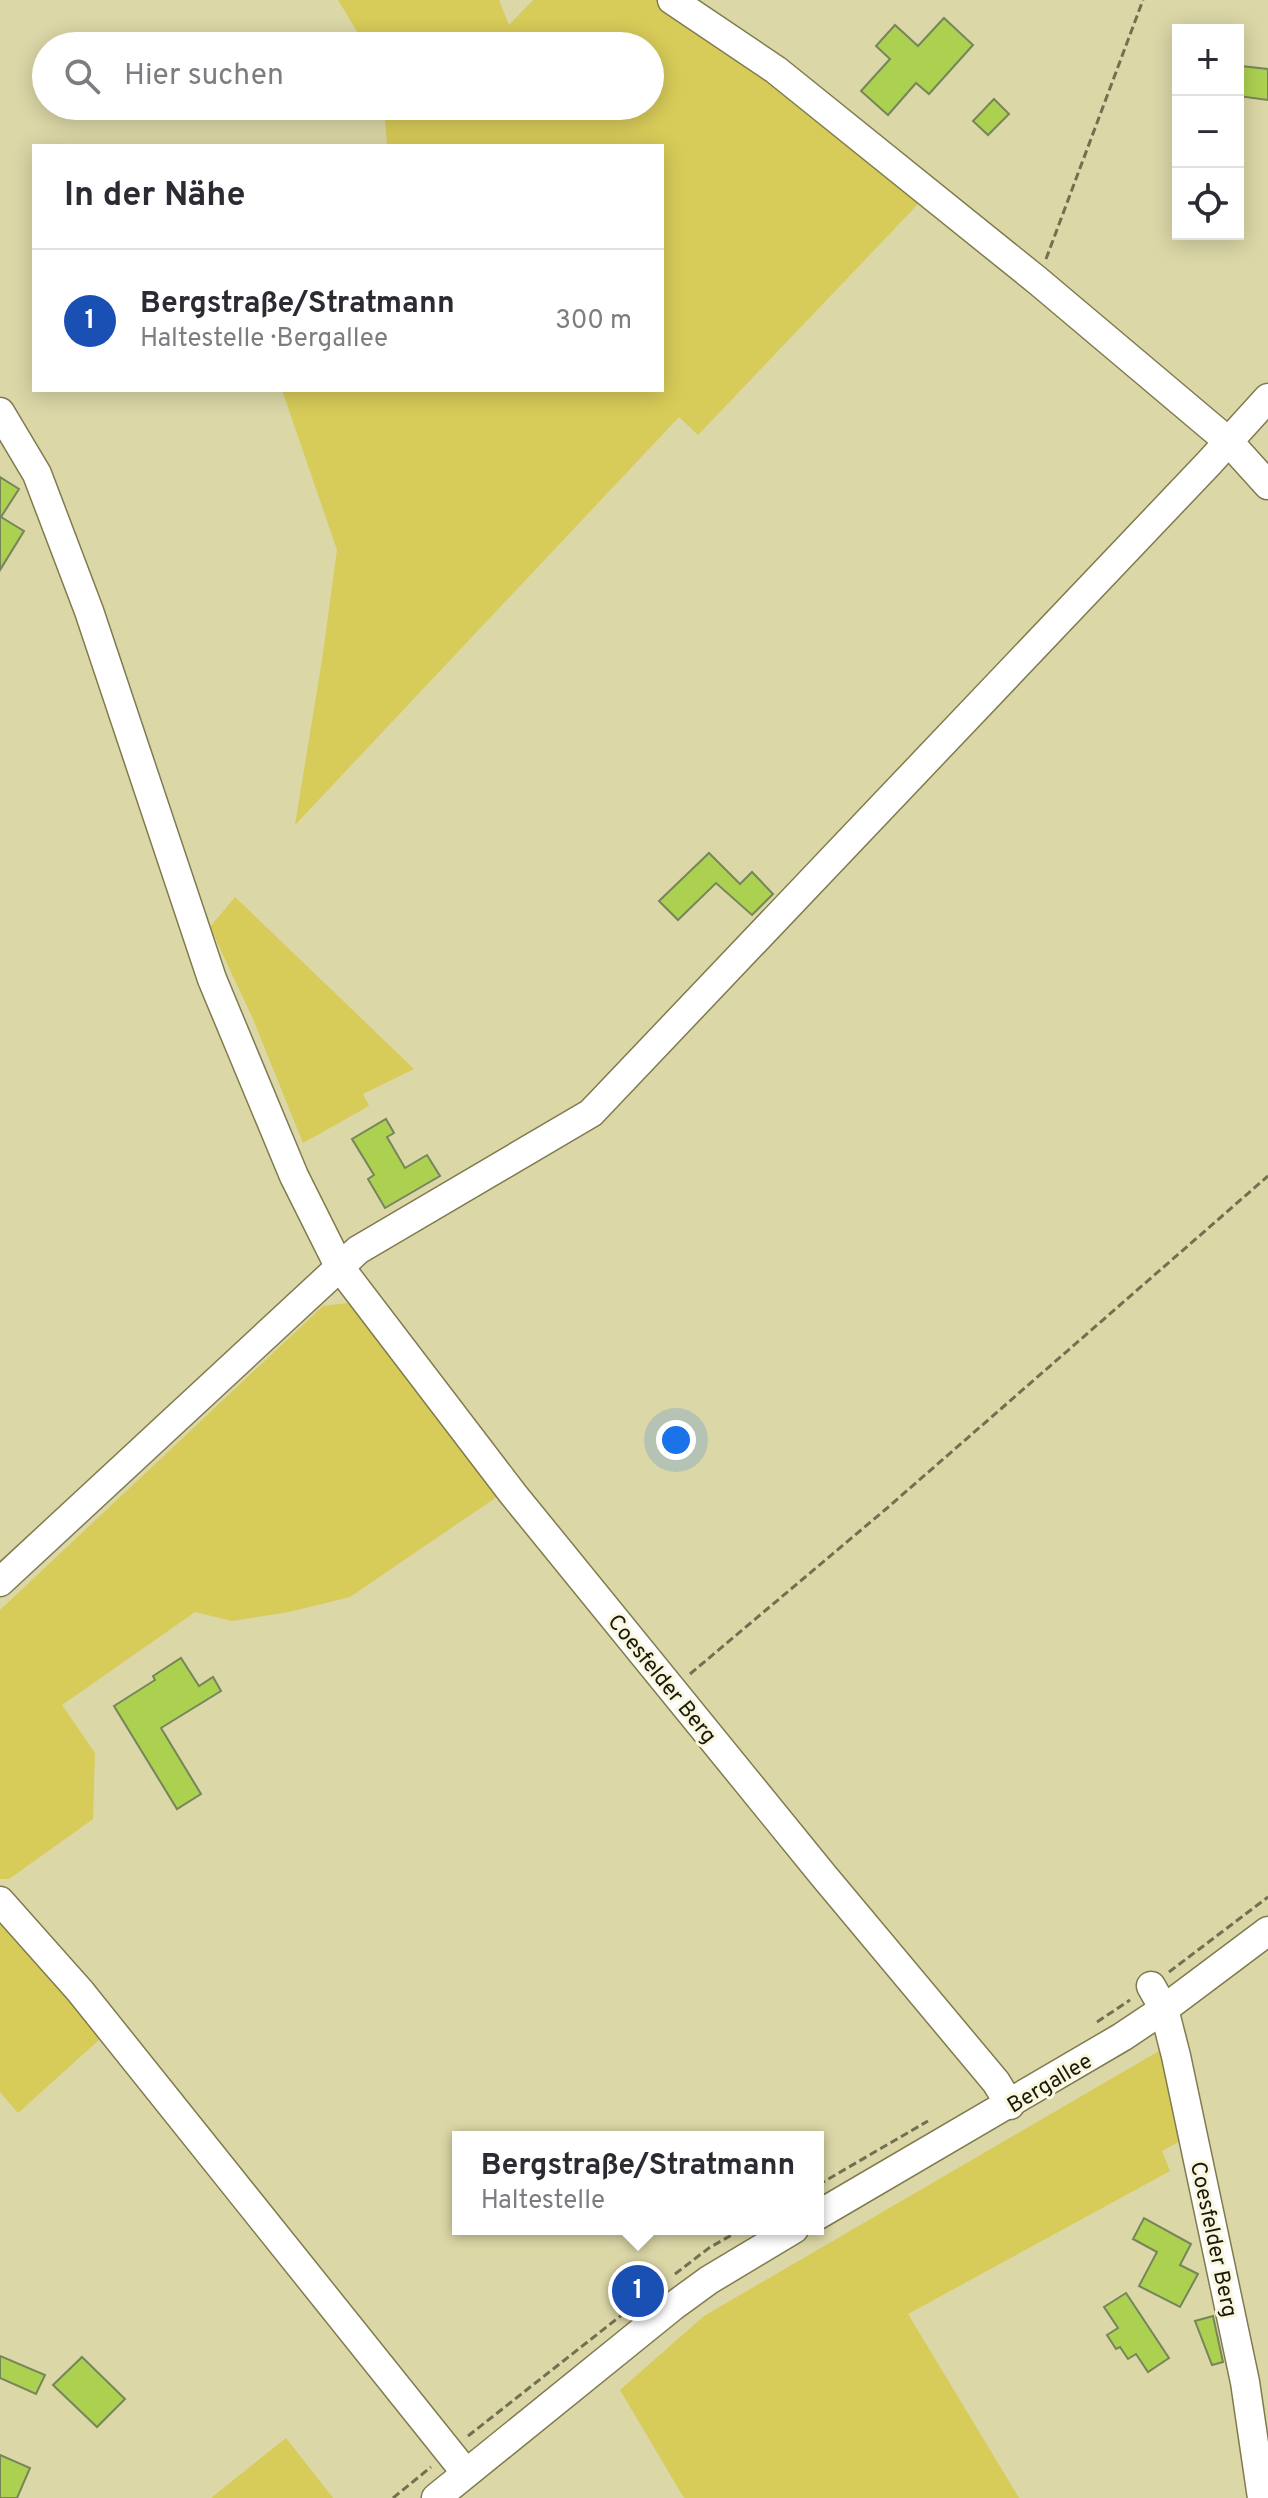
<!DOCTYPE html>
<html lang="de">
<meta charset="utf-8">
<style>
:root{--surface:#fff;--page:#f7f7f7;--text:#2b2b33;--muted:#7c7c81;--line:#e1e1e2;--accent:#6e62dc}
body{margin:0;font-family:Overpass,sans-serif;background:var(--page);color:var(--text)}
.controls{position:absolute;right:24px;top:24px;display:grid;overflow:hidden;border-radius:0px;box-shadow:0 4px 20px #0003}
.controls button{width:72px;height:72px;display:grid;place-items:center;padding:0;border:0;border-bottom:2px solid var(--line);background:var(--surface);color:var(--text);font:40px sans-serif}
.you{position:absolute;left:676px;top:1440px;width:28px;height:28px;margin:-20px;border:6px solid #fff;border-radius:50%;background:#1a73e8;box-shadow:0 0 0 12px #1a73e833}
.badge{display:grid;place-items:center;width:52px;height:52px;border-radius:50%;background:var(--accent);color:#fff;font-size:26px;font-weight:700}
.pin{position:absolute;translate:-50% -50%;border:4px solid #fff;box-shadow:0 2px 8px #0006}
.popup{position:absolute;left:452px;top:2131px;width:372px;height:104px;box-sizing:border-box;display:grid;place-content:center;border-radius:0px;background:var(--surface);filter:drop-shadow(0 2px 6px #0005);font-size:26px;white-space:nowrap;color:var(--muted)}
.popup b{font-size:30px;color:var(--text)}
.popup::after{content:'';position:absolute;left:50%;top:100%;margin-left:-16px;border:16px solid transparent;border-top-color:var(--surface)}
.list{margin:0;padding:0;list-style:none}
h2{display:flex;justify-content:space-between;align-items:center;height:104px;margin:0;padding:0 32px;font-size:34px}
h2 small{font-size:26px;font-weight:400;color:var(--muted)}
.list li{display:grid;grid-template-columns:52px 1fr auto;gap:24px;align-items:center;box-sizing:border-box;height:144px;padding:0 32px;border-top:2px solid var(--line)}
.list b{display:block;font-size:30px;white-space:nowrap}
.list p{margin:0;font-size:26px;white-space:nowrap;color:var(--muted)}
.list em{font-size:26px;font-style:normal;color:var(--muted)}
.icon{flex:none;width:44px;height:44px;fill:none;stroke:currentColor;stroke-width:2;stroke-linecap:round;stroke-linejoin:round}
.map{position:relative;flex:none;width:1268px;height:2498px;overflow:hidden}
.search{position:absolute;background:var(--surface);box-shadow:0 4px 20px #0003;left:32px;top:32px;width:632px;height:88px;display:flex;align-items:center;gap:20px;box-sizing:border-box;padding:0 28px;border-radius:44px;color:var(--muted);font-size:30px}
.panel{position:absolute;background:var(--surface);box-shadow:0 4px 20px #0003;left:32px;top:144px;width:632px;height:248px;border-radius:0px}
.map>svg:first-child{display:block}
.green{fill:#d7cb59}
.building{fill:#acd151;stroke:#77855b;stroke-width:2}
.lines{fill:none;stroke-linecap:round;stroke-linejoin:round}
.minor-casing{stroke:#807b4e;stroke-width:31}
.path{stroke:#737050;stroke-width:3;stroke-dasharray:8 4;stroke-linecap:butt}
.minor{stroke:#fff;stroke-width:28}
.labels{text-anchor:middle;stroke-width:6;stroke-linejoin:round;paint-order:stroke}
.street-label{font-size:22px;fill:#1b1907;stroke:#f9f7df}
</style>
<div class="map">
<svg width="1268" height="2498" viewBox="0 0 1268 2498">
<rect width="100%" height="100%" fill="#dbd7a7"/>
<g class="green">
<polygon points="338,0 499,0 509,25 533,0 660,0 782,86 921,201 698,435 679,417 295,825 322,660 337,550 282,390 662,390 662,146 387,146 384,106 650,106 650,46 366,46"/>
<polygon points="235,897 414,1069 363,1094 369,1106 303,1143 253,1019 210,927"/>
<polygon points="348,1303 501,1494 350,1597 289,1612 232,1621 195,1612 62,1705 95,1753 93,1819 9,1879 0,1879 0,1610 323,1306"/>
<polygon points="0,1912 101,2038 18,2113 0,2092"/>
<polygon points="1159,2051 1184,2139 1162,2151 1170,2171 908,2314 1019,2498 684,2498 620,2390 704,2316"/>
<polygon points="286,2438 333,2498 211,2498"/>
</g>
<g class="building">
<polygon points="944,18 973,45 929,94 916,83 888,115 861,91 890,59 876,46 895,25 918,46"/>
<polygon points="1241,66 1268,69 1268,100 1238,96"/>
<polygon points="994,99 1009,114 988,135 973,121"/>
<polygon points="0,477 19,489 1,517 24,531 0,570"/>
<polygon points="709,853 740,884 752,872 773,894 752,915 716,883 678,920 659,901"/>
<polygon points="386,1119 394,1133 387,1137 405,1168 427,1155 440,1176 385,1208 368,1179 374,1175 352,1139"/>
<polygon points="181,1658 199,1686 213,1677 221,1691 161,1728 201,1794 177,1809 114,1706 155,1680 153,1676"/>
<polygon points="1144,2218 1191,2244 1180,2265 1198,2274 1180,2307 1139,2286 1157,2252 1133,2239"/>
<polygon points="1126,2293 1169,2358 1148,2372 1136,2354 1128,2359 1120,2347 1116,2349 1107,2335 1118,2328 1104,2307"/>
<polygon points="1213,2316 1223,2362 1212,2365 1195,2321"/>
<polygon points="0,2356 45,2375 36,2394 0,2378"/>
<polygon points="82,2357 125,2399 97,2427 53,2385"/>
<polygon points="0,2455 30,2468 17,2498 0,2498"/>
</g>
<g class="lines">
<defs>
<g id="minor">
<polyline points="672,0 776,70 1038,281 1229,442 1268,485"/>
<polyline points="0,412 37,474 89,611 212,979 294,1176 339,1266 513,1494 823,1875 996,2082 1010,2105"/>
<polyline points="0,1582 358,1250 591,1113 1209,463 1268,398"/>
<polyline points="0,1901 80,1991 466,2473"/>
<polyline points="1151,1986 1164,2009 1176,2056 1245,2382 1262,2498"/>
<polyline points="818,2215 1122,2037 1164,2009 1268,1931"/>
<polyline points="436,2498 672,2307 709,2280 794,2229"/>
</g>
</defs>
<use href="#minor" class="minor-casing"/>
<g class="path">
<polyline points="1046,259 1143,0"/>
<polyline points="690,1674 886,1509 1268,1176"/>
<polyline points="1169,1972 1268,1897"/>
<polyline points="1097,2022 1130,2000"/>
<polyline points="818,2185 928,2121"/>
<polyline points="675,2274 709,2248 742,2229"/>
<polyline points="468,2436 637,2303"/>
<polyline points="393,2498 431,2467"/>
</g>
<use href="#minor" class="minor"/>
</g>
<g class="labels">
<g class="street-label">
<text transform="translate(663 1678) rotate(51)" y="8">Coesfelder Berg</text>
<text transform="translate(1049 2082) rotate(-31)" y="8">Bergallee</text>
<text transform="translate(1215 2239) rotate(78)" y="8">Coesfelder Berg</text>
</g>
</g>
</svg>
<div class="controls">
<button>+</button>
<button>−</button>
<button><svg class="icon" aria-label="locate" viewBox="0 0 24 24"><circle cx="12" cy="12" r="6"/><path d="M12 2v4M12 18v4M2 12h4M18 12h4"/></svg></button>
</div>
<div class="you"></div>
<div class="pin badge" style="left:638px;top:2291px;background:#1a4fb4">1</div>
<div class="popup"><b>Bergstraße/Stratmann</b>Haltestelle</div>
<div class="search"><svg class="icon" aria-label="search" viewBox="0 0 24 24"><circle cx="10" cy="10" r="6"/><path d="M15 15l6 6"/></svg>Hier suchen</div>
<section class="panel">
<h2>In der Nähe<small></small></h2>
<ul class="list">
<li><span class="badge" style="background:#1a4fb4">1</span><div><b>Bergstraße/Stratmann</b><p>Haltestelle · Bergallee</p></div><em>300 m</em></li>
</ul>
</section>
</div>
